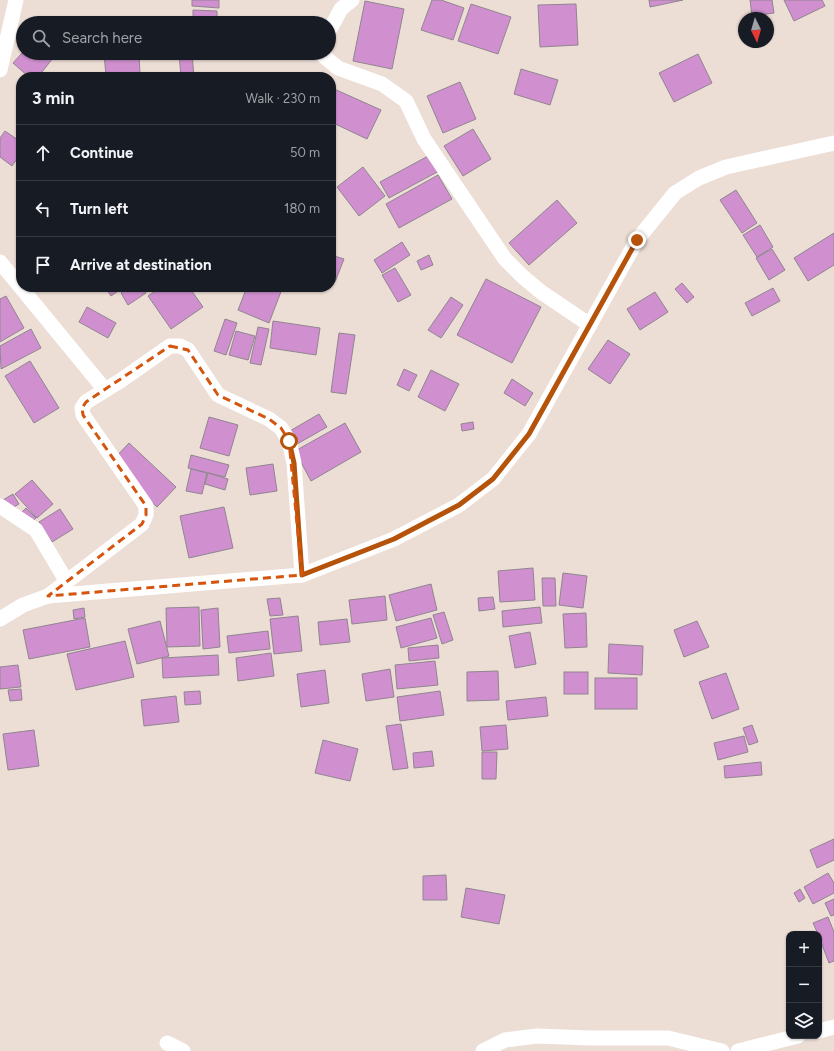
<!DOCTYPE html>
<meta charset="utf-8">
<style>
:root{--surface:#171b24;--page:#242831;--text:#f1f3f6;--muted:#9ea1a6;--line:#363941}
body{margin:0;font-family:Figtree,sans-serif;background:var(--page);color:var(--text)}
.controls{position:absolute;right:12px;bottom:12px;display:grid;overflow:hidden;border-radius:8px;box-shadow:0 1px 3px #0004}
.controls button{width:36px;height:36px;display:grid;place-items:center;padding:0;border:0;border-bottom:1px solid var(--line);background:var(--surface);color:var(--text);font:20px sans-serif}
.compass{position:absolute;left:738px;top:12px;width:36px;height:36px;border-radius:50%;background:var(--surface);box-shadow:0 1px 3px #0004;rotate:175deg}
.stop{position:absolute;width:12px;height:12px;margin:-9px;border:3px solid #b45309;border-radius:50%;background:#fff}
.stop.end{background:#b45309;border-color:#fff;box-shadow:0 1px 4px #0008}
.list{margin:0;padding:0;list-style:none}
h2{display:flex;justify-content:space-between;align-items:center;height:52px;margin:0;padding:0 16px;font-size:17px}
h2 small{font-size:13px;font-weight:400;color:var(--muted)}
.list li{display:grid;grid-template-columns:26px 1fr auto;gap:12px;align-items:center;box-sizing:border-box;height:56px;padding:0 16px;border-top:1px solid var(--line)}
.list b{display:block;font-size:15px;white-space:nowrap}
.list em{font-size:13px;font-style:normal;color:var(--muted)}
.icon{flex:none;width:22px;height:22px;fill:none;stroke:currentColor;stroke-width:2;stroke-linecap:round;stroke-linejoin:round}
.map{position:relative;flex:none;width:834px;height:1051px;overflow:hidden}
.search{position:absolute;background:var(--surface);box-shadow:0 1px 3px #0004;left:16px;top:16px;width:320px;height:44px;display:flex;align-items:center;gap:10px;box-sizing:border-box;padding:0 14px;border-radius:22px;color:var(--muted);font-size:15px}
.panel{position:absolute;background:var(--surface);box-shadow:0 1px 3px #0004;left:16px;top:72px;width:320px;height:220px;border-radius:16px}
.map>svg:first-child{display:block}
.building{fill:#d090cf;stroke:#908590}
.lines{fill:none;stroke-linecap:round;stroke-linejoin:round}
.street{stroke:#fff;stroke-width:15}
.route{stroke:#b45309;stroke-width:5}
.marked{fill:none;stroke:#d5540e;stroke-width:3;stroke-dasharray:8 5;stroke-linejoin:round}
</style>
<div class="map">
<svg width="834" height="1051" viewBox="0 0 834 1051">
<rect width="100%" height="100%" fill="#ecddd5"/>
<g class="building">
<polygon points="192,0 219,0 219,8 192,6"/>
<polygon points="432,0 441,0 464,8 453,40 421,30"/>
<polygon points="649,0 683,0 650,7"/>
<polygon points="750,0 772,0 774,13 752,16"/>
<polygon points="784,0 822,0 825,6 794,21"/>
<polygon points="365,1 404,9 392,69 353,61"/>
<polygon points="471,4 511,17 498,54 458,41"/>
<polygon points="576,4 578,45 540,47 538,5"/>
<polygon points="193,10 217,11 217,23 193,23"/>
<polygon points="23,52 23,53 46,53 53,58 38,77 29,77 13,63"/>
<polygon points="104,53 139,53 140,74 106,76"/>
<polygon points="179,53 192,53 194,77 181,77"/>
<polygon points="698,54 712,83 674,102 659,73"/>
<polygon points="521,69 558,80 550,105 514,94"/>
<polygon points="460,82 476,119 443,133 427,96"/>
<polygon points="332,88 381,110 367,139 331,122"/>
<polygon points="473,129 491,159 463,176 444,146"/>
<polygon points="5,131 21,142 21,153 12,166 0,157 0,138"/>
<polygon points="430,155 439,171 389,198 380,182"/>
<polygon points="363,167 385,196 359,216 337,187"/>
<polygon points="438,175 452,199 399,228 386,204"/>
<polygon points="736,190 757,223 742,233 720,200"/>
<polygon points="557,200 577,223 529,265 509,243"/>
<polygon points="760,225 773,247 757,257 743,235"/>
<polygon points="834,233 834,265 808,281 794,258"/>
<polygon points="402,242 410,255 382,273 374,260"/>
<polygon points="772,249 785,270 769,280 756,258"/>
<polygon points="331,255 344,259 335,282 331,281"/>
<polygon points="429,255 433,265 421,270 417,261"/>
<polygon points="395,268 411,295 398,302 382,275"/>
<polygon points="486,279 541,307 512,363 457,335"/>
<polygon points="682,283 694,297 687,303 675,289"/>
<polygon points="105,287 124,287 111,296"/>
<polygon points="130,287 142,287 146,293 128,305 121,293"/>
<polygon points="161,287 189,287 203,307 171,329 148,296"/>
<polygon points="247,287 278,287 282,289 269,323 238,310"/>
<polygon points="773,288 780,301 752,316 745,303"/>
<polygon points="655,292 668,312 640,330 627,309"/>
<polygon points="6,296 24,328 0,342 0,299"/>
<polygon points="451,297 463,305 441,338 428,330"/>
<polygon points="87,307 116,323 108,338 79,322"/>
<polygon points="225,319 237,323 226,355 214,351"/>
<polygon points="273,321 320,328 316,355 270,348"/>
<polygon points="258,327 269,329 261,365 250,363"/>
<polygon points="31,329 41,348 1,369 0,346"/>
<polygon points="236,331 255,336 248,360 229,355"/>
<polygon points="339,333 355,335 346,394 331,392"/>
<polygon points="608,340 630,354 610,384 588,369"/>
<polygon points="30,361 59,408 34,423 5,376"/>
<polygon points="404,369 417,375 409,391 397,385"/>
<polygon points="431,370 459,384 445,411 418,397"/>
<polygon points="512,379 533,393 525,406 504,393"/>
<polygon points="319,414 327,427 290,448 283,435"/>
<polygon points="209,417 238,425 229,456 200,448"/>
<polygon points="473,422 474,429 462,431 461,424"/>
<polygon points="345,423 361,452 311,481 295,451"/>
<polygon points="129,443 176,487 157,507 110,463"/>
<polygon points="191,455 229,465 225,477 188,468"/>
<polygon points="273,464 277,491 250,495 246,468"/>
<polygon points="191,469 207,473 202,494 186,491"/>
<polygon points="208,473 228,479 225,490 205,484"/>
<polygon points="32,480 53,504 37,518 15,494"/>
<polygon points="13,494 19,504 9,510 3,500"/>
<polygon points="224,507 233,548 189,558 180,516"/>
<polygon points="26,508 36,518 24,530 14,520"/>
<polygon points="60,509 73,529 52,542 39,522"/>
<polygon points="533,568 535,600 500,602 498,571"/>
<polygon points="563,573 587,576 583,608 559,605"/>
<polygon points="542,578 555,578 556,606 543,606"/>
<polygon points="431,584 437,610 396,621 389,595"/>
<polygon points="385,596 387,620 352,624 349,600"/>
<polygon points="493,597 495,609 479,611 478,598"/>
<polygon points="280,598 283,615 270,616 267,599"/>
<polygon points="199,607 200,646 167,647 166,608"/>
<polygon points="540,607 542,623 503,627 502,611"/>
<polygon points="84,608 85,617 74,619 73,610"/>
<polygon points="218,608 220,647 203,649 201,610"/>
<polygon points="444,612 453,640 442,644 433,615"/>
<polygon points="586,613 587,647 565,648 563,614"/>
<polygon points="298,616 302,651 274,654 270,619"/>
<polygon points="85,618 90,647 29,659 23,630"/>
<polygon points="431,618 437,638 401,648 396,627"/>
<polygon points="347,619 350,642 320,645 318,622"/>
<polygon points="160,621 169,656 137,664 128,629"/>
<polygon points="697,621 709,647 684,657 674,630"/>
<polygon points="268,631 270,649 229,653 227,636"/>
<polygon points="530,632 536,664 515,668 509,636"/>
<polygon points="125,641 134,677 76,690 67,654"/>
<polygon points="609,644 643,646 642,675 608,673"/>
<polygon points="438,645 439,658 409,661 408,648"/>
<polygon points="271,653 274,676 238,681 236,658"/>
<polygon points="218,655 219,675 163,678 162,658"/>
<polygon points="435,661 438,685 397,689 395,665"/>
<polygon points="18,665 21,687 0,689 0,667"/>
<polygon points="390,669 394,697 366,701 362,674"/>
<polygon points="325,670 329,703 301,707 297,674"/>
<polygon points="498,671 499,700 467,701 467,672"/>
<rect x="564" y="672" width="24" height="22"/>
<polygon points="726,673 739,709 712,719 699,682"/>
<rect x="595" y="678" width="42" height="31"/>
<polygon points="21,689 22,700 10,701 8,690"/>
<polygon points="200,691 201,704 185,705 184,692"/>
<polygon points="440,691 444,715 400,721 397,697"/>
<polygon points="176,696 179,722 144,726 141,700"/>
<polygon points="546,697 548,716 508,720 506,701"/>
<polygon points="401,724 408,768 393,770 386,726"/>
<polygon points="506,725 508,749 482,751 480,727"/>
<polygon points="752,725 758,742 749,745 743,728"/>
<polygon points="34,730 39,766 8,770 3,734"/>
<polygon points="744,736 748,752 718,760 714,743"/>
<polygon points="323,740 358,749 350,781 315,773"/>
<polygon points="432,751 434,766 414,768 413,753"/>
<polygon points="482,752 497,752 496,779 482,779"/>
<polygon points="761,762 762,775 725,778 724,766"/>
<polygon points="834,839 834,860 817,868 810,850"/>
<polygon points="828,873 834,883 834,893 813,904 804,887"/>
<polygon points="446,875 447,900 423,900 423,876"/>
<polygon points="466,888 505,895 499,924 461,917"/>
<polygon points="800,889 805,898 799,902 794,893"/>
<polygon points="834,899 834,915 831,916 825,903"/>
<polygon points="828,917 834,932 834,961 829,963 819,937 819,934 818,934 813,923"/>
</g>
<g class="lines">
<g class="street">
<polyline points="329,31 341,9 352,0"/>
<polyline points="320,53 338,68 382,84 406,101 424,139 505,259 522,276 541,292 590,325"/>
<polyline points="0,70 16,0"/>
<polyline points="0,262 105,390"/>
<polyline points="0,506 36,530 67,582"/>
<polyline points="48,596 142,524 146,515 146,506 83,415 82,408 86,402 120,381 170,346 180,346 188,350 218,395 269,419 281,428 289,441 294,463 302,575"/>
<polyline points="0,619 23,605 48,596 302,575 394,539 459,505 493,479 529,434 637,240 675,193 699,178 726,167 834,143"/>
<polyline points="819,1031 834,1027"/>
<polyline points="167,1043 183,1051"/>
<polyline points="483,1051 505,1040 537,1036 590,1038 668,1038 722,1051"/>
<polyline points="738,1051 798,1036"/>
</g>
</g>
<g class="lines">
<polyline class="route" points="289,441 294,463 302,575 394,539 459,505 493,479 529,434 637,240"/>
</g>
<path class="marked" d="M170,346L188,350L218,395L269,419L281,428L289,441L302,575L48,596L142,524L146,515V506L83,415L82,408L86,402Z"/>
</svg>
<div class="controls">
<button>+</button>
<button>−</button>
<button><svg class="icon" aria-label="layers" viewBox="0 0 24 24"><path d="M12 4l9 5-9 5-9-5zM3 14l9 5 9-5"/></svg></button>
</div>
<svg class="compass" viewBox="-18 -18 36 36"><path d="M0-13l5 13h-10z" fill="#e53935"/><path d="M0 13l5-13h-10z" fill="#9ea1a6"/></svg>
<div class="stop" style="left:289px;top:441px"></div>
<div class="stop end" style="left:637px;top:240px"></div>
<div class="search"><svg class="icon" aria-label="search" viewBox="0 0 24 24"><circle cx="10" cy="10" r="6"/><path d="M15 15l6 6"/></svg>Search here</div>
<section class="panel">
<h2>3 min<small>Walk · 230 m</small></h2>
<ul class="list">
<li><svg class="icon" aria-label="ahead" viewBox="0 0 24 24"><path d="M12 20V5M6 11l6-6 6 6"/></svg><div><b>Continue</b></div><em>50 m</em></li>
<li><svg class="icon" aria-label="left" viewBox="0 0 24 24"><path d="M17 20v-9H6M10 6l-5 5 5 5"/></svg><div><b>Turn left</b></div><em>180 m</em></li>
<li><svg class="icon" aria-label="arrive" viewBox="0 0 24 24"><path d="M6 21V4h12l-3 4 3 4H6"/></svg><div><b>Arrive at destination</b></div></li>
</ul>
</section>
</div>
